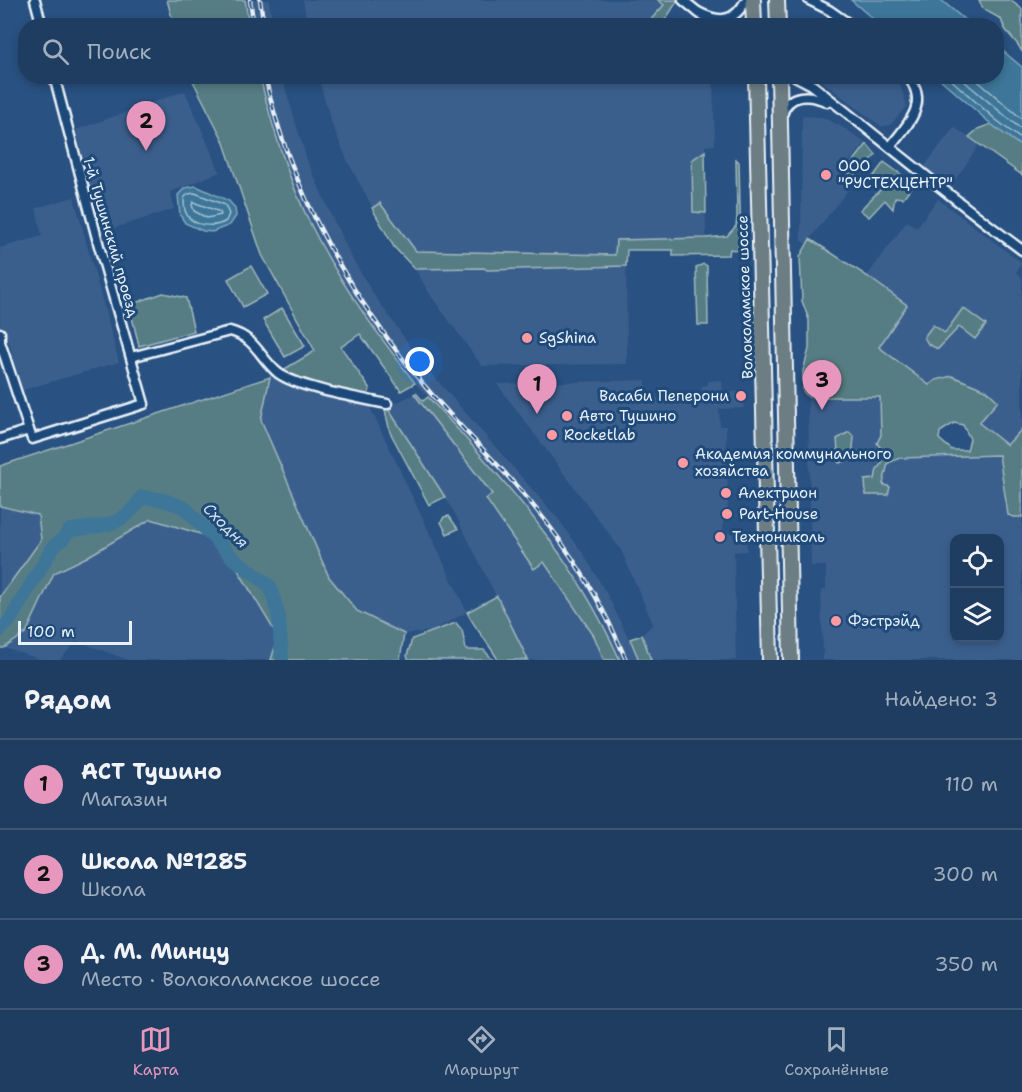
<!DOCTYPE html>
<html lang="ru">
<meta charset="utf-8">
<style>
:root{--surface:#1f3d61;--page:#274467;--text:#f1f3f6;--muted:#a1aebd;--line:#3c5676;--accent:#e797bd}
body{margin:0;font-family:"Shantell Sans",sans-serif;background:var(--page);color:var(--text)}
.controls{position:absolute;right:18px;bottom:18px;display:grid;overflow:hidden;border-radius:12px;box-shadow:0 3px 9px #0003}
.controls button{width:54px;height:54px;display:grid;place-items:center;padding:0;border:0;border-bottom:2px solid var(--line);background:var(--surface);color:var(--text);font:30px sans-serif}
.scale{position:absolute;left:18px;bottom:15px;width:114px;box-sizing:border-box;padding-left:6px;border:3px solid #e8f1f8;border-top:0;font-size:16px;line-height:21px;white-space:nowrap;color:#e8f1f8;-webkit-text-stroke:4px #1f4a7a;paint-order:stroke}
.you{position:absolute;left:420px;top:362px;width:21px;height:21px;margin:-15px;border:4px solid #fff;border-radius:50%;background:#1a73e8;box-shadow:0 0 0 9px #1a73e833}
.badge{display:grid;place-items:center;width:39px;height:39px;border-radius:50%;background:var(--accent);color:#111;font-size:20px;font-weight:700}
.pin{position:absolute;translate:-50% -50px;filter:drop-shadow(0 2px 3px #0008)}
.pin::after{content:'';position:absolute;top:32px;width:21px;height:18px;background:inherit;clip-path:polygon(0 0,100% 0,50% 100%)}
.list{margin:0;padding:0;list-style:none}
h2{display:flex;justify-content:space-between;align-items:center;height:78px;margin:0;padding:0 24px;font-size:26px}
h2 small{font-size:20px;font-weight:400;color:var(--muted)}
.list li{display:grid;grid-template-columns:39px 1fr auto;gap:18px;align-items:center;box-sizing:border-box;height:90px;padding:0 24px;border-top:2px solid var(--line)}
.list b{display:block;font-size:22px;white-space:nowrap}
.list p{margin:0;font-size:20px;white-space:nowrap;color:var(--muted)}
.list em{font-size:20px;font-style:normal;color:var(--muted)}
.icon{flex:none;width:33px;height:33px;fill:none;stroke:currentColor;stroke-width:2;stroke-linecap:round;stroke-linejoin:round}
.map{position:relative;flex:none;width:1022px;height:660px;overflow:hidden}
.search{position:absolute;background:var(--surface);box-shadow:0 3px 9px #0003;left:18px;right:18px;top:18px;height:66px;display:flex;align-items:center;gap:15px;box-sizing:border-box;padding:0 21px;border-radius:24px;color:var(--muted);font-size:22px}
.sheet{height:348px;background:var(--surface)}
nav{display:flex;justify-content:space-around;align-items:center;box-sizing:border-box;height:84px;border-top:2px solid var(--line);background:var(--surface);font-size:16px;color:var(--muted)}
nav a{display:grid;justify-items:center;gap:3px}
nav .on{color:var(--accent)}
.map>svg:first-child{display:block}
.built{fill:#3b5e8d;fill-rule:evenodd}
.green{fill:#577d83;stroke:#a0b7be;stroke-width:1.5;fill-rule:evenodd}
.water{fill:#3e7699;stroke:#82a7bf;stroke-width:1.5}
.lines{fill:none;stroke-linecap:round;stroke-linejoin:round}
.shore{stroke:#a4c0d2;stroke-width:1.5}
.river{stroke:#3e7699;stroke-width:14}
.street-casing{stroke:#e8f1f8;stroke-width:13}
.primary-casing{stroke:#e8f1f8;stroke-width:18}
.street{stroke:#1f4a7a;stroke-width:8}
.primary{stroke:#6d7d84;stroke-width:14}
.rail-casing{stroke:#e8f1f8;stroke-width:4.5}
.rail{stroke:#1f4a7a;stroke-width:2;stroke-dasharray:7;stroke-linecap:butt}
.poi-dot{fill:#ff9aa2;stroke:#1f4a7a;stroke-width:2}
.labels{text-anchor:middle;stroke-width:6;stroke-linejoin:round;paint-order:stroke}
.poi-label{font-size:15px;fill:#e8f1f8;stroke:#1f4a7a;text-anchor:start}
.street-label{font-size:15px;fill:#e8f1f8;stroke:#1f4a7a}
.water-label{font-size:16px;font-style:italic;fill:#cedfea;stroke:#1f4a7a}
</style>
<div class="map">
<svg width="1022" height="660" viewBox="0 0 1022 660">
<rect width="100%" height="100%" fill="#295181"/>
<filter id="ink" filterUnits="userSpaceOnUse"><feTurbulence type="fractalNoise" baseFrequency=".0167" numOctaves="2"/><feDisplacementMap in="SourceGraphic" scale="12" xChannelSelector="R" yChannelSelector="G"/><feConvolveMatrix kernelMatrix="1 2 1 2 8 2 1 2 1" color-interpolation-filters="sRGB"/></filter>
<g filter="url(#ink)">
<g class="built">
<polygon points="245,0 269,0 273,25 249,25"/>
<polygon points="303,0 658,0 671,11 667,18 675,25 307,25"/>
<polygon points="260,77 282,77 307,160 332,217 352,258 374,295 423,364 559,520 583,553 608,596 639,660 620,660 605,625 576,576 543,528 474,447 415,383 374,330 337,274 309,222 285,163"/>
<polygon points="318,77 713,77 715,145 705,146 706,250 626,250 627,364 482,366 431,296 415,269 394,247 348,162 332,124"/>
<polygon points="816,77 893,77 899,82 907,106 890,125 882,127"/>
<polygon points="185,91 220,172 171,192 174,209 102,232 76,130"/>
<polygon points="802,116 822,117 846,129 865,143 842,172 854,182 806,244 801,240"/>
<polygon points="954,127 979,145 948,191 941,186 944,182 924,167"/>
<polygon points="74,197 119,362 23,390 6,332 0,333 0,248 42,236 36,208"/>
<polygon points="938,199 1022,263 1016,272 1022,277 1022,456 879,347 907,306 867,276 907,221 916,228"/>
<polygon points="270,377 370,407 467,612 432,631 404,634 357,611 329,577 261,420"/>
<polygon points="646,380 647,398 660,398 660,394 702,393 702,386 708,385 708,381 722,380 723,392 743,392 744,408 719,409 720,426 726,426 728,518 723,518 723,534 746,533 747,551 734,552 736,660 651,660 642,635 653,624 621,550 497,384"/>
<polygon points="414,394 493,494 486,500 534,569 544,562 594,636 604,660 528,660 453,510 387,407"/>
<path d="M808,397H898L900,458L999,455L1006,509L1014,517H1022V660H823L821,590H826V566H811ZM954,538H1000V638H954Z"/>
<polygon points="0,506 38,515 41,540 0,597"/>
<polygon points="151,519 220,540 278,638 271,660 128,660 77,641 60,660 43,660 4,648 26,633 54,573 87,557"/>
</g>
<g class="green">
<polygon points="167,0 245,0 249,25 174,25"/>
<polygon points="658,0 678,0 662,25 646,25 664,5"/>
<path d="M979,0H1010L1022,9V52C1016,38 1005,35 1001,19L983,9Z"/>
<path d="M191,77H260C272,126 287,177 310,223C338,281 376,332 415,383L401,391L360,334L341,347L370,389L368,395L304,380L283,370L315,351L262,255L223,140Z"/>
<polygon points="991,124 1022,147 1022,175 969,137 978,129"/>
<polygon points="867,144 876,155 853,177 846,171"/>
<polygon points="705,151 706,213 693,212 692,160"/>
<polygon points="736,159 739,162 741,251 730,249 729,255 673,256 673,250 627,250 626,266 487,270 484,268 415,269 394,247 372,208 380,203 416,251 615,255 616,240 706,238 727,236 736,226 737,216"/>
<polygon points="884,162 914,184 903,198 895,197 893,209 885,200 869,217 860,210 881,189 871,180"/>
<path d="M810,239L867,276L907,305L879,347L929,385L936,380L952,376L986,390L998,401L979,423L1007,445L1022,429V517H1014L1008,515L999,455L900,458L888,463L883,484L890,487L888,495H866L865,480L875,479L877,469L882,463V450L877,443L881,435L880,397H808L803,391V371L809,349V320L802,301L800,257ZM954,423L963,425L970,439L967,450H952L939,439L940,432Z"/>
<polygon points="704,264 707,266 708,325 698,325 696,267"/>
<polygon points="251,266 267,294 243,307 228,279"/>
<polygon points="163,293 186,298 194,331 139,346 129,305"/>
<polygon points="282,308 305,346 285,357 263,320"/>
<polygon points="963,308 986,325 975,339 959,327 938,349 928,344 924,337 933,325 945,333"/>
<polygon points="270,377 261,420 329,577 357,611 404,634 400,660 271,660 278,637 220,540 151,519 87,557 54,573 26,633 4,648 0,648 0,597 41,540 38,515 0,506 0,466"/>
<path d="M416,393L423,401L428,397C504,479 574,556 620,660H604L594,636L544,562L534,569L486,499L492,494L414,394Z"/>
<polygon points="387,407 445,497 429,505 390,432 385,410"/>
<polygon points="849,432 854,437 852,459 839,463 837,439"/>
<polygon points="449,516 458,529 447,534 441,522 444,517"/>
<path d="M497,596L528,660H498C489,643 475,629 467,612Z"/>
<polygon points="456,623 462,630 466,650 484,650 493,660 409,660 407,656 412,639"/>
<polygon points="642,635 651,660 639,660 630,639"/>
</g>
<g class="water">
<polygon points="851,0 941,0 971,25 880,25"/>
<polygon points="997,46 1022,67 1022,147 991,124 938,77 996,76"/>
<polygon points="196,186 229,201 235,208 236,216 230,225 212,232 203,231 185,223 180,215 178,195 185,188"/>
</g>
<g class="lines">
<g class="shore">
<polyline points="947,76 995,119 1022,140"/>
<polyline points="958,76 1022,130"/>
<polyline points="972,76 1022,119"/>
<path d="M195,193L225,205L229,214L226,221C215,228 192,227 186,213C184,209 184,203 184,198L188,194Z"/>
<polygon points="193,202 220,212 221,215 207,218 194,211 192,205"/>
</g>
<path class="river" d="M0,630L10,620L53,547L63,539L70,530C103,526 122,528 142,497L164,500L185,508L232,557L270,586L279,618L282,660"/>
<defs>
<g id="street">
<polyline points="35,0 42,26"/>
<polyline points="683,0 715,26"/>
<polyline points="809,0 829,10 852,26"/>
<path d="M698,12C719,23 734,23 746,0"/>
<path d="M795,76L812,85C882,140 950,197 1022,250"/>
<path d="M782,115C788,92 810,94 828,102"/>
<path d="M890,147C907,125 931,103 907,76"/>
<polyline points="0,333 0,342 29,430"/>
<path d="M131,357L230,331C256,338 259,357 278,373C298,388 360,398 387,404"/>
<polyline points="0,439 29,430 32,439 144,404 99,246 54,76"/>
</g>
<g id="primary">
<polyline points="753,0 754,26"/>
<polyline points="777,0 778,26"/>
<polyline points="756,76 770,660"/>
<polyline points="779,76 791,660"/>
</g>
</defs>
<use href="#street" class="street-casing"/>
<use href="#primary" class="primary-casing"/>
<use href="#street" class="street"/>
<use href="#primary" class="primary"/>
<defs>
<g id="rail">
<polyline points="250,0 254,26"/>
<polyline points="260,0 264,26"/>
<path d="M265,76C290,190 349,295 423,384C451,418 483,448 512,481C560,534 599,594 626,660"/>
</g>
</defs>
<use href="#rail" class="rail-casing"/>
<use href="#rail" class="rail"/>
</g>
</g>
<g class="poi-dot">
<circle cx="826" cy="175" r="6"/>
<circle cx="527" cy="338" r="6"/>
<circle cx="741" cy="396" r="6"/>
<circle cx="567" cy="416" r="6"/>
<circle cx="552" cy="435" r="6"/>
<circle cx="683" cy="463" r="6"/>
<circle cx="726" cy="493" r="6"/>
<circle cx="727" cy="514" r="6"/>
<circle cx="720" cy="537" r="6"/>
<circle cx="836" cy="621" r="6"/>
</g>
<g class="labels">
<g class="poi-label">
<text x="838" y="171">ООО<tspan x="838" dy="17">"РУСТЕХЦЕНТР"</tspan></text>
<text x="539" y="343">SgShina</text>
<text x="729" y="401" text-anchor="end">Васаби Пеперони</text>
<text x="579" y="421">Авто Тушино</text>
<text x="564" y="440">Rocketlab</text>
<text x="695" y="459">Академия коммунального<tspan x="695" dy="17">хозяйства</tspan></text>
<text x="738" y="498">Алектрион</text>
<text x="739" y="519">Part-House</text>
<text x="732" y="542">Технониколь</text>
<text x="848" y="626">Фэстрэйд</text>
</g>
<g class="street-label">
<text transform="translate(111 237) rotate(74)" y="5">1-й Тушинский проезд</text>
<text transform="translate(745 297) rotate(-92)" y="5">Волоколамское шоссе</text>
</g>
<g class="water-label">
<text transform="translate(226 525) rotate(45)" y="6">Сходня</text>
</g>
</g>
</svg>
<div class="controls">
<button><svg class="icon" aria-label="locate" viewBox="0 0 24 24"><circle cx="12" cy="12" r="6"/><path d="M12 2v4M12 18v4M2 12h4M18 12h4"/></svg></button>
<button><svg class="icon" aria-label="layers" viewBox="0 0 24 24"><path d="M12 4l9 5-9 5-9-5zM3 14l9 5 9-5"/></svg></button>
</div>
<div class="scale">100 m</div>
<div class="you"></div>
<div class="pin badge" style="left:537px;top:414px">1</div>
<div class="pin badge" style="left:146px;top:151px">2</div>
<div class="pin badge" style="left:822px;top:410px">3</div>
<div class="search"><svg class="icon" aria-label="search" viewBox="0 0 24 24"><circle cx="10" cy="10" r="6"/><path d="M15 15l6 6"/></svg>Поиск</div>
</div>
<section class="sheet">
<h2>Рядом<small>Найдено: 3</small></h2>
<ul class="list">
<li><span class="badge">1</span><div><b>АСТ Тушино</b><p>Магазин</p></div><em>110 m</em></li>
<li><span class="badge">2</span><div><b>Школа №1285</b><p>Школа</p></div><em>300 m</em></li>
<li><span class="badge">3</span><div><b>Д. М. Минцу</b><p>Место · Волоколамское шоссе</p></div><em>350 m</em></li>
</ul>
</section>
<nav>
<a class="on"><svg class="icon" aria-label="map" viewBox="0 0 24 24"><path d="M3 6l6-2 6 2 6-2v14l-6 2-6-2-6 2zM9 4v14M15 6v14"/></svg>Карта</a>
<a><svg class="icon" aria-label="directions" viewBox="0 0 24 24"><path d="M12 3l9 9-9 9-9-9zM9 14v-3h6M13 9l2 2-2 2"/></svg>Маршрут</a>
<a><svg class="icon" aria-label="saved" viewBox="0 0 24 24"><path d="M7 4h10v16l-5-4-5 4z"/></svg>Сохранённые</a>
</nav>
